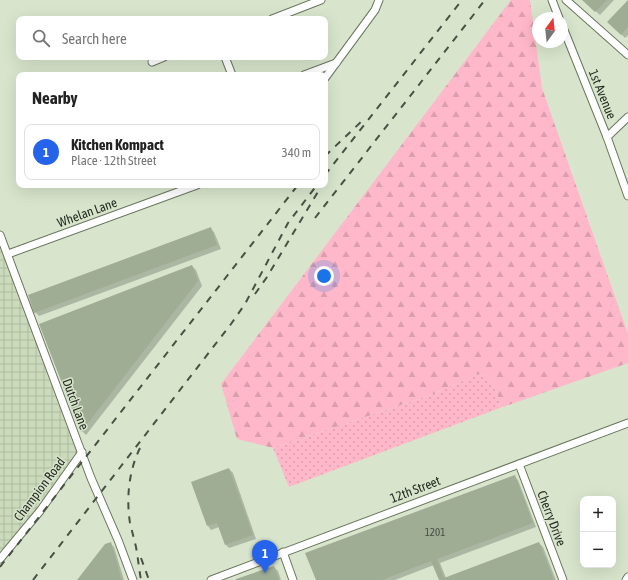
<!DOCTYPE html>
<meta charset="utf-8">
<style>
:root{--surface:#fff;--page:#f6f6f6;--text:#222;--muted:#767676;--line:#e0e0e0;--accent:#2563eb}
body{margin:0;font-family:"Asap Condensed",sans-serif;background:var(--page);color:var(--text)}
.controls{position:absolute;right:12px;bottom:12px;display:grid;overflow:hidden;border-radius:8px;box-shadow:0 4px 16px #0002}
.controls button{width:36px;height:36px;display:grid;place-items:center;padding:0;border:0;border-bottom:1px solid var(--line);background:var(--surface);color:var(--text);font:20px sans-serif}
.compass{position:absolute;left:532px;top:12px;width:36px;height:36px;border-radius:50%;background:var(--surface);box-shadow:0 4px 16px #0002;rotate:15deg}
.you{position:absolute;left:324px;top:276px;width:14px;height:14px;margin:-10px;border:3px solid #fff;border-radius:50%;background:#1a73e8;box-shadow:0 0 0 6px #1a73e833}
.badge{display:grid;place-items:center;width:26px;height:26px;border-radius:50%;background:var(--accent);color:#fff;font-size:13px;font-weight:700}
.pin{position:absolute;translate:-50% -33px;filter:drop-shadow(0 1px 2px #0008)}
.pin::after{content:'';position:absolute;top:21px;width:14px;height:12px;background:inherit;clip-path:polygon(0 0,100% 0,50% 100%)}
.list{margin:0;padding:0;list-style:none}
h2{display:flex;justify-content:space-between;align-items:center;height:52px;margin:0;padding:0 16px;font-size:17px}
h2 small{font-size:13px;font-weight:400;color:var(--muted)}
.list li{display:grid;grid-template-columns:26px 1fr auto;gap:12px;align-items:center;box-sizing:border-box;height:56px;margin:0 8px 8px;padding:0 8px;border:1px solid var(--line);border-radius:8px}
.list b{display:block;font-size:15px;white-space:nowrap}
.list p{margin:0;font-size:13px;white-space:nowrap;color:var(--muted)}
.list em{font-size:13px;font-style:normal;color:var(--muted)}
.icon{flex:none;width:22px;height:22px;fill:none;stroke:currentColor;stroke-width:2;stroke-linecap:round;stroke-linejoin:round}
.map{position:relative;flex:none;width:628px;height:580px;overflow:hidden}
.search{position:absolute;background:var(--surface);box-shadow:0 4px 16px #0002;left:16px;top:16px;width:312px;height:44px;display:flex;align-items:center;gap:10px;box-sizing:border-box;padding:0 14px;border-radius:8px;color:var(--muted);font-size:15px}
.panel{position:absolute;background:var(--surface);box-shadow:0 4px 16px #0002;left:16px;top:72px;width:312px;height:116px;border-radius:8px}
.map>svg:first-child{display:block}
.industrial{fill:url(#industrial-grid)}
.forest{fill:url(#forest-firs)}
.park{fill:url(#park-dots)}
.shadow{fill:#0003}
.building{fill:#a0ad95}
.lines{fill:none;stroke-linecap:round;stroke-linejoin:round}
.street-casing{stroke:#6a765f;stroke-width:9}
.street{stroke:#fff;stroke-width:7}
.rail{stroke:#495044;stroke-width:2;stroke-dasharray:7 7;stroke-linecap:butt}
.labels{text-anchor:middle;stroke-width:3;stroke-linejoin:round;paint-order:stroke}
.number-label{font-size:11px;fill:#454c40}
.street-label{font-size:13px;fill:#272c23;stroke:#d8e5cc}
</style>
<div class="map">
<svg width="628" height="580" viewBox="0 0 628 580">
<defs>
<pattern id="industrial-grid" width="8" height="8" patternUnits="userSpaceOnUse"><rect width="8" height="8" fill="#cadabb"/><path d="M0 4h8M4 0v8" fill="none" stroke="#aebba0"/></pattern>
<pattern id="forest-firs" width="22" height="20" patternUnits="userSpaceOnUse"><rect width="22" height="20" fill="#ffb8ca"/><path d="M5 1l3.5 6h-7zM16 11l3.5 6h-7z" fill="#db9ead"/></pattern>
<pattern id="park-dots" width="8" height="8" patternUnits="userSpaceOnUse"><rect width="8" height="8" fill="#ffb8ca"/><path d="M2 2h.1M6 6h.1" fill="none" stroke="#db9ead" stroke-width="1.8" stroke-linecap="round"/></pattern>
</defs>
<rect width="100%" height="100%" fill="#d8e5cc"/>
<polygon class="industrial" points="0,236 82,452 0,556"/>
<path class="forest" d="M511,0H530L542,88L628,334V363L500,408C499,395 495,386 487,376L478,374L431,395L273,448L237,439L221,384Z"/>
<path class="park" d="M478,374L487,376C495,386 499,395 500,408L289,487L273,448L431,395Z"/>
<g class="shadow">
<polygon points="583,0 614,0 600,15"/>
<polygon points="628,2 628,35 625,38 609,22"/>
<polygon points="210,228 214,232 221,249 39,316 35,312"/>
<polygon points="192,266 196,270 202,286 86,435 82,431 41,325"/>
<polygon points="229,469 233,473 256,539 229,548 225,544 219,527 211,530 208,526"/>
<polygon points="514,476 518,480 536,527 440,563 446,578 539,543 543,547 556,580 440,580 434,565 395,580 317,580"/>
<polygon points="110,543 114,547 124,580 78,580"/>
<polygon points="274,567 278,571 281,580 237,580"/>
</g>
<g class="building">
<polygon points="582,0 607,0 595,12"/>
<polygon points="628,0 628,27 621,35 607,22"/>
<polygon points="211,227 217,245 34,313 28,295"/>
<polygon points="192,265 198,281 81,432 39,324"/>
<polygon points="229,468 253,535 225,545 217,523 207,526 191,482"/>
<polygon points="515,475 533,523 437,559 444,578 539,542 554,580 439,580 431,561 382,580 316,580 305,553"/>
<polygon points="111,542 122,580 77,580 105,544"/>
<polygon points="274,566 279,580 236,580 236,579"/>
</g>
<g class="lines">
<defs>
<g id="street">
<polyline points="552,0 559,18"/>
<polyline points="566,0 628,55"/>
<polyline points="272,19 321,0"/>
<polyline points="562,25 607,137 628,196"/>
<polyline points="225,57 232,75"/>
<polyline points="152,62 164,57"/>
<polyline points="304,75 336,63"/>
<polyline points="325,78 375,10 379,0"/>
<polyline points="607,137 628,117"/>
<polyline points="0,235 91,478 118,540 133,580"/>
<polyline points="8,254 197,185"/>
<polyline points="519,464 563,580"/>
<polyline points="283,552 293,580"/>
<polyline points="0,559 40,511 82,452"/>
<polyline points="211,580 628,423"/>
<polyline points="626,580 628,577"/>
</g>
</defs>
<use href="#street" class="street-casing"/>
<use href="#street" class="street"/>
<g class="rail">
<polyline points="325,156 363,120"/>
<polyline points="325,175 462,0"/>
<polyline points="315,218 485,0"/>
<polyline points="255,294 267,277 322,185"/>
<path d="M140,448C129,470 126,498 130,523C132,531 134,539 136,547C138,558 139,569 141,580"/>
<polyline points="141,558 149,580"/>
<polyline points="0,567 298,185"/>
<polyline points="33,580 231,324 245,304 288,223 317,185"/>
</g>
</g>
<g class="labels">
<g class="number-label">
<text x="435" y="536">1201</text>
</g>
<g class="street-label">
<text transform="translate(603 94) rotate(68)" y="5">1st Avenue</text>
<text transform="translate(87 212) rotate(-20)" y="5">Whelan Lane</text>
<text transform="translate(76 404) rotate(70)" y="5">Dutch Lane</text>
<text transform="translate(39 489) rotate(-53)" y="5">Champion Road</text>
<text transform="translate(415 489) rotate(-21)" y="5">12th Street</text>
<text transform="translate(552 518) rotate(69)" y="5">Cherry Drive</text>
</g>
</g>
</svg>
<div class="controls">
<button>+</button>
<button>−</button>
</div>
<svg class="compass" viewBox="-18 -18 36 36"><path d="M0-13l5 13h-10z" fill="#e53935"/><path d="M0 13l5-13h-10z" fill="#767676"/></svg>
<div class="you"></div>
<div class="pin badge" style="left:265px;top:573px">1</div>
<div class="search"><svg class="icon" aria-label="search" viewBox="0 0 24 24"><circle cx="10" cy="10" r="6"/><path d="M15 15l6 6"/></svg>Search here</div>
<section class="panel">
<h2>Nearby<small></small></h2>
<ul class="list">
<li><span class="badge">1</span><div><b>Kitchen Kompact</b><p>Place · 12th Street</p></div><em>340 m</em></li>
</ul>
</section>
</div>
